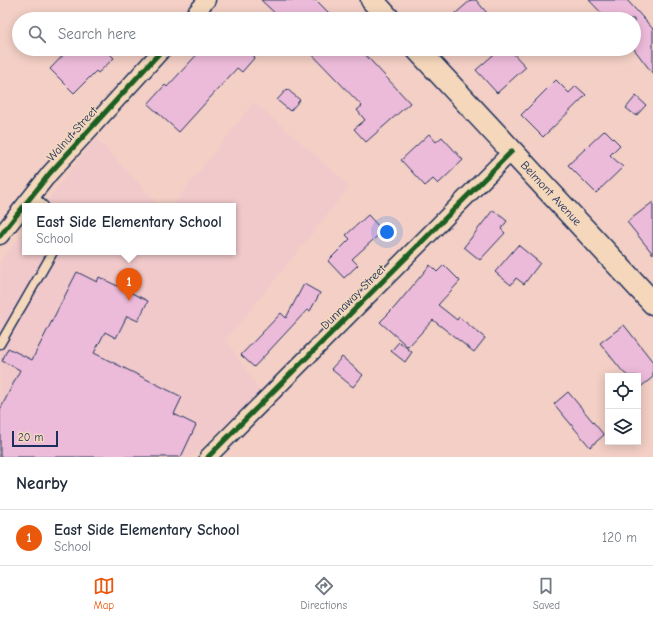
<!DOCTYPE html>
<style>
:root{--surface:#fff;--page:#f6f6f7;--text:#1f2937;--muted:#747a83;--line:#e0e1e3;--accent:#ea580c}
body{margin:0;font-family:"Comic Neue",sans-serif;background:var(--page);color:var(--text)}
.controls{position:absolute;right:12px;bottom:12px;display:grid;overflow:hidden;border-radius:0px;box-shadow:0 2px 10px #0003}
.controls button{width:36px;height:36px;display:grid;place-items:center;padding:0;border:0;border-bottom:1px solid var(--line);background:var(--surface);color:var(--text);font:20px sans-serif}
.scale{position:absolute;left:12px;bottom:10px;width:46px;box-sizing:border-box;padding-left:4px;border:2px solid #1b2f5e;border-top:0;font-size:11px;line-height:14px;white-space:nowrap;color:#1b2f5e;-webkit-text-stroke:3px #f5d8bc;paint-order:stroke}
.you{position:absolute;left:387px;top:232px;width:14px;height:14px;margin:-10px;border:3px solid #fff;border-radius:50%;background:#1a73e8;box-shadow:0 0 0 6px #1a73e833}
.badge{display:grid;place-items:center;width:26px;height:26px;border-radius:50%;background:var(--accent);color:#fff;font-size:13px;font-weight:700}
.pin{position:absolute;translate:-50% -33px;filter:drop-shadow(0 1px 2px #0008)}
.pin::after{content:'';position:absolute;top:21px;width:14px;height:12px;background:inherit;clip-path:polygon(0 0,100% 0,50% 100%)}
.popup{position:absolute;left:22px;top:203px;width:214px;height:52px;box-sizing:border-box;display:grid;place-content:center;border-radius:0px;background:var(--surface);filter:drop-shadow(0 1px 3px #0005);font-size:13px;white-space:nowrap;color:var(--muted)}
.popup b{font-size:15px;color:var(--text)}
.popup::after{content:'';position:absolute;left:50%;top:100%;margin-left:-8px;border:8px solid transparent;border-top-color:var(--surface)}
.list{margin:0;padding:0;list-style:none}
h2{display:flex;justify-content:space-between;align-items:center;height:52px;margin:0;padding:0 16px;font-size:17px}
h2 small{font-size:13px;font-weight:400;color:var(--muted)}
.list li{display:grid;grid-template-columns:26px 1fr auto;gap:12px;align-items:center;box-sizing:border-box;height:56px;padding:0 16px;border-top:1px solid var(--line)}
.list b{display:block;font-size:15px;white-space:nowrap}
.list p{margin:0;font-size:13px;white-space:nowrap;color:var(--muted)}
.list em{font-size:13px;font-style:normal;color:var(--muted)}
.icon{flex:none;width:22px;height:22px;fill:none;stroke:currentColor;stroke-width:2;stroke-linecap:round;stroke-linejoin:round}
.map{position:relative;flex:none;width:653px;height:457px;overflow:hidden}
.search{position:absolute;background:var(--surface);box-shadow:0 2px 10px #0003;left:12px;right:12px;top:12px;height:44px;display:flex;align-items:center;gap:10px;box-sizing:border-box;padding:0 14px;border-radius:22px;color:var(--muted);font-size:15px}
.sheet{height:108px;background:var(--surface)}
nav{display:flex;justify-content:space-around;align-items:center;box-sizing:border-box;height:56px;border-top:1px solid var(--line);background:var(--surface);font-size:11px;color:var(--muted)}
nav a{display:grid;justify-items:center;gap:2px}
nav .on{color:var(--accent)}
.map>svg:first-child{display:block}
.built{fill:#f1c9cb}
.building{fill:#edbbda;stroke:#1b2f5e}
.lines{fill:none;stroke-linecap:round;stroke-linejoin:round}
.lane-casing{stroke:#1b2f5e;stroke-width:11}
.street-casing{stroke:#1b2f5e;stroke-width:19}
.secondary-casing{stroke:#1b2f5e;stroke-width:25}
.lane{stroke:#f5d8bc;stroke-width:8}
.street{stroke:#f5d8bc;stroke-width:16}
.secondary{stroke:#f5d8bc;stroke-width:22}
.cycleway-casing{stroke:#f5d8bc;stroke-width:8}
.cycleway{stroke:#1b5e20;stroke-width:5}
.labels{text-anchor:middle;stroke-width:3;stroke-linejoin:round;paint-order:stroke}
.street-label{font-size:12px;fill:#1b2f5e;stroke:#f5d8bc}
</style>
<div class="map">
<svg width="653" height="457" viewBox="0 0 653 457">
<rect width="100%" height="100%" fill="#f3cfc5"/>
<filter id="ink" filterUnits="userSpaceOnUse"><feTurbulence type="fractalNoise" baseFrequency=".025" numOctaves="2"/><feDisplacementMap in="SourceGraphic" scale="8" xChannelSelector="R" yChannelSelector="G"/><feConvolveMatrix kernelMatrix="1 2 1 2 8 2 1 2 1" color-interpolation-filters="sRGB"/></filter>
<g filter="url(#ink)">
<g class="built">
<polygon points="254,102 350,186 226,340 261,393 191,457 0,457 0,262 25,230 25,252 233,252 233,206 172,206"/>
<polygon points="96,138 160,206 44,206"/>
</g>
<g class="building">
<polygon points="261,0 316,0 335,19 281,19"/>
<polygon points="471,0 476,0 492,19 449,19"/>
<polygon points="589,0 627,0 653,29 653,74 634,49 634,19 607,19"/>
<polygon points="69,49 105,49 114,58 98,73 96,71 74,93 50,69"/>
<polygon points="202,49 245,49 255,57 242,72 237,68 179,132 148,104 165,85 167,87"/>
<polygon points="307,49 360,49 410,103 366,142 354,129 365,120 357,110 362,106"/>
<polygon points="500,49 509,49 526,67 497,93 476,70"/>
<polygon points="556,80 569,93 576,86 586,95 543,137 521,115"/>
<polygon points="287,89 300,100 290,111 277,100"/>
<polygon points="636,96 646,105 636,116 626,108"/>
<polygon points="605,130 620,145 610,155 623,167 596,193 568,165"/>
<polygon points="429,134 436,142 442,137 463,160 438,184 433,179 425,186 401,160"/>
<polygon points="653,202 653,254 627,222"/>
<polygon points="493,210 507,221 501,229 505,233 480,260 464,247"/>
<polygon points="368,215 383,231 352,259 358,265 344,278 328,261 350,239 346,235"/>
<polygon points="518,245 540,263 524,284 516,278 511,285 495,272"/>
<polygon points="430,265 437,272 444,265 460,281 438,305 457,320 459,317 485,338 474,352 433,320 408,347 380,322 395,307"/>
<polygon points="77,272 97,282 99,277 148,301 138,321 127,316 116,338 105,332 94,353 182,397 174,414 196,425 181,457 0,457 0,410 20,370 2,361 8,348 32,360"/>
<polygon points="304,284 320,293 310,311 307,310 254,367 241,355 281,313 286,318"/>
<polygon points="624,325 653,362 653,377 638,389 638,376 628,376 623,372 600,343"/>
<polygon points="399,342 412,352 405,362 391,351"/>
<polygon points="342,357 363,375 353,387 331,369"/>
<polygon points="568,392 604,435 590,447 554,404"/>
</g>
<g class="lines">
<defs>
<g id="lane">
<polyline points="32,195 44,206"/>
<polyline points="0,344 53,252"/>
</g>
<g id="street">
<polyline points="190,19 207,0"/>
<polyline points="0,236 50,173 163,49"/>
<polyline points="208,457 512,151"/>
</g>
<g id="secondary">
<polyline points="372,0 389,19"/>
<path id="s1" d="M417,49L653,303"/>
</g>
</defs>
<use href="#lane" class="lane-casing"/>
<use href="#street" class="street-casing"/>
<use href="#secondary" class="secondary-casing"/>
<use href="#lane" class="lane"/>
<use href="#street" class="street"/>
<use href="#secondary" class="secondary"/>
<defs>
<g id="cycleway">
<polyline points="0,236 50,173 163,49"/>
<polyline points="208,457 512,151"/>
</g>
</defs>
<use href="#cycleway" class="cycleway-casing"/>
<use href="#cycleway" class="cycleway"/>
</g>
</g>
<g class="labels">
<g class="street-label">
<text transform="translate(72 134) rotate(-48)" y="4">Walnut Street</text>
<text dy="4" stroke="none"><textPath href="#s1" startOffset="197">Belmont Avenue</textPath></text>
<text transform="translate(353 297) rotate(-45)" y="4">Dunnaway Street</text>
</g>
</g>
</svg>
<div class="controls">
<button><svg class="icon" aria-label="locate" viewBox="0 0 24 24"><circle cx="12" cy="12" r="6"/><path d="M12 2v4M12 18v4M2 12h4M18 12h4"/></svg></button>
<button><svg class="icon" aria-label="layers" viewBox="0 0 24 24"><path d="M12 4l9 5-9 5-9-5zM3 14l9 5 9-5"/></svg></button>
</div>
<div class="scale">20 m</div>
<div class="you"></div>
<div class="pin badge" style="left:129px;top:301px">1</div>
<div class="popup"><b>East Side Elementary School</b>School</div>
<div class="search"><svg class="icon" aria-label="search" viewBox="0 0 24 24"><circle cx="10" cy="10" r="6"/><path d="M15 15l6 6"/></svg>Search here</div>
</div>
<section class="sheet">
<h2>Nearby<small></small></h2>
<ul class="list">
<li><span class="badge">1</span><div><b>East Side Elementary School</b><p>School</p></div><em>120 m</em></li>
</ul>
</section>
<nav>
<a class="on"><svg class="icon" aria-label="map" viewBox="0 0 24 24"><path d="M3 6l6-2 6 2 6-2v14l-6 2-6-2-6 2zM9 4v14M15 6v14"/></svg>Map</a>
<a><svg class="icon" aria-label="directions" viewBox="0 0 24 24"><path d="M12 3l9 9-9 9-9-9zM9 14v-3h6M13 9l2 2-2 2"/></svg>Directions</a>
<a><svg class="icon" aria-label="saved" viewBox="0 0 24 24"><path d="M7 4h10v16l-5-4-5 4z"/></svg>Saved</a>
</nav>
